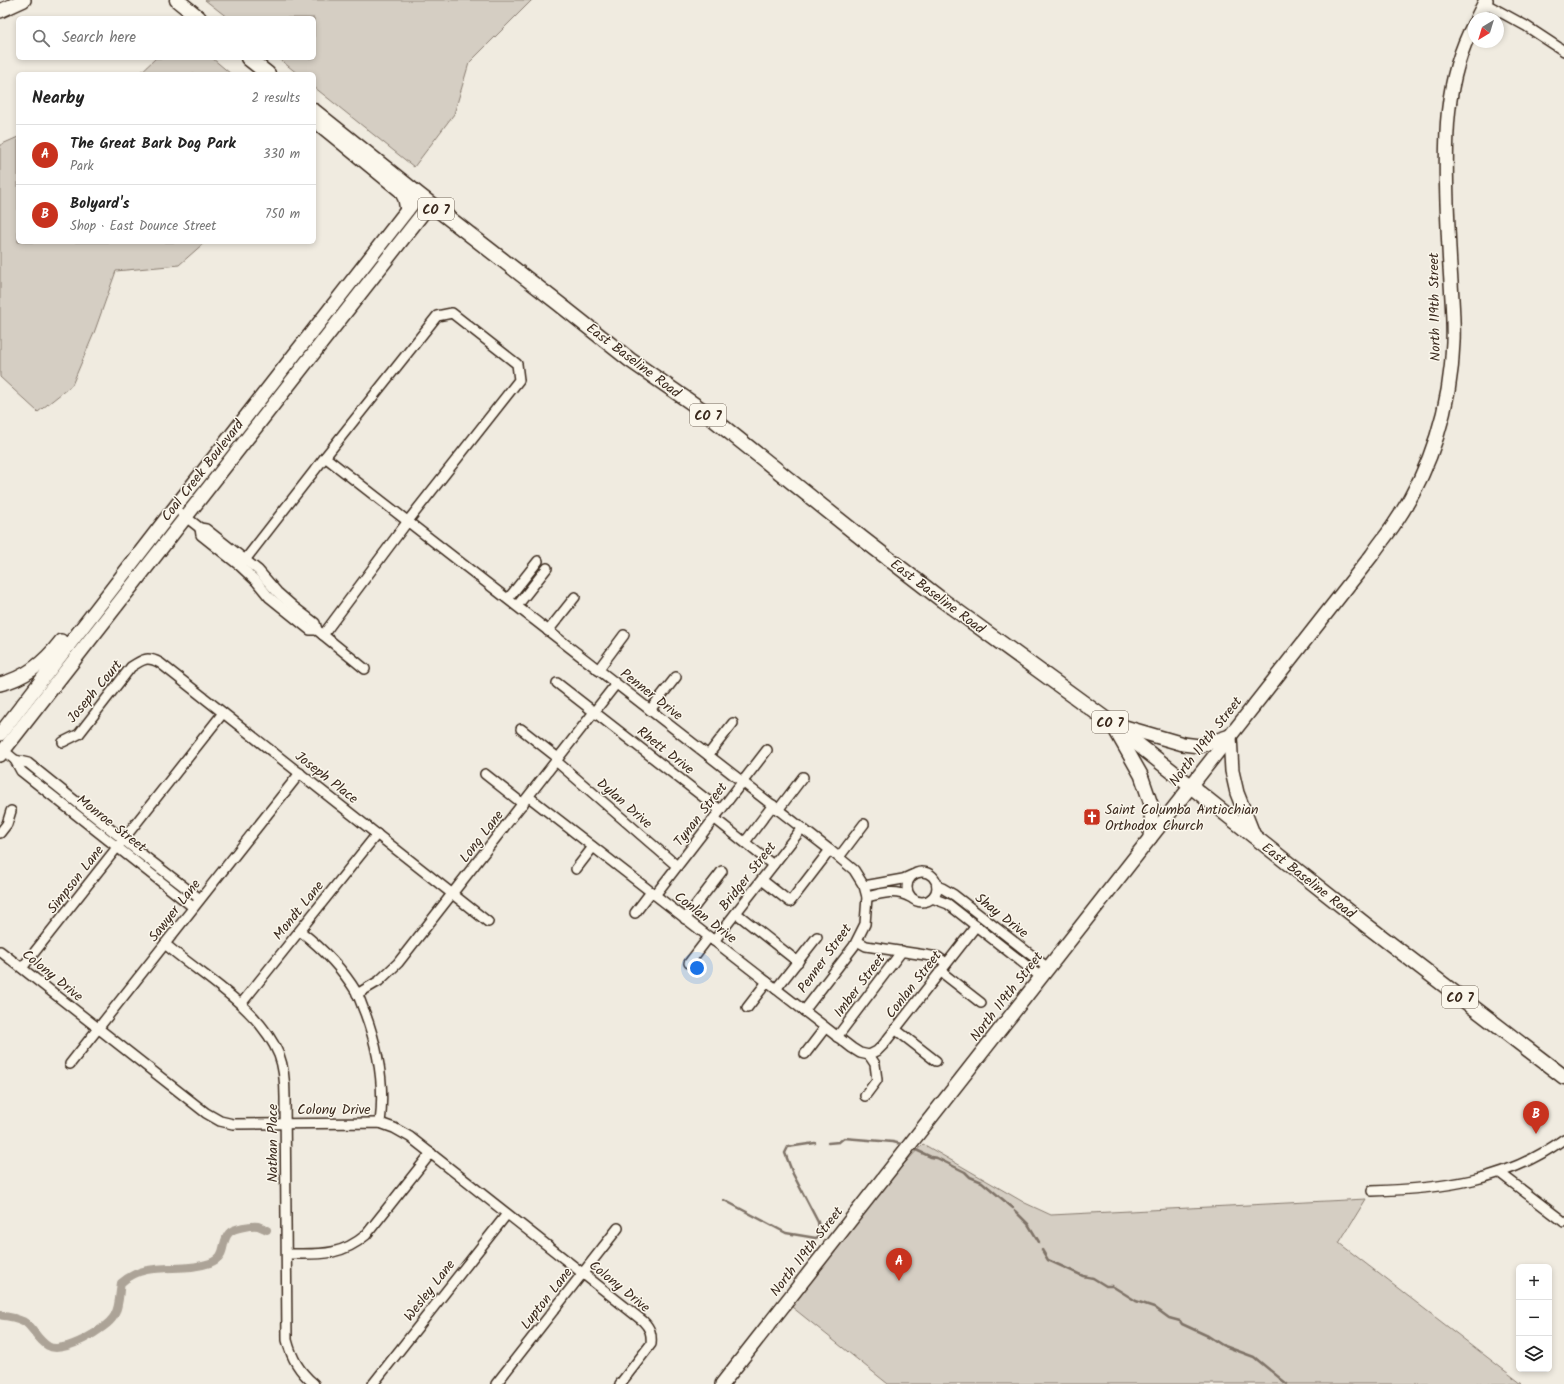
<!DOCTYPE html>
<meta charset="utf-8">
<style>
:root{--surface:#fff;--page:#f2f2f2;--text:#222;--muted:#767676;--line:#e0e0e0;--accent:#c8321e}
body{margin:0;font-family:Kalam,sans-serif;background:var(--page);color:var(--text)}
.controls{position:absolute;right:12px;bottom:12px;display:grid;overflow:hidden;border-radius:6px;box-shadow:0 2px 6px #0003}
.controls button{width:36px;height:36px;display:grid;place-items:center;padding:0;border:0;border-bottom:1px solid var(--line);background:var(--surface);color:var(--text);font:20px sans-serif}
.compass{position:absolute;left:1468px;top:12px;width:36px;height:36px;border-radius:50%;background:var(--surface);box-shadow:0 2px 6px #0003;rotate:218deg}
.you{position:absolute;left:697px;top:968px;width:14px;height:14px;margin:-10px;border:3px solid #fff;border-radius:50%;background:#1a73e8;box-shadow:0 0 0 6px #1a73e833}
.badge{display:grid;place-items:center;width:26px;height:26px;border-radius:50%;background:var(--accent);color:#fff;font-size:13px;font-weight:700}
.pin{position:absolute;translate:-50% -33px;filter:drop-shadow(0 1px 2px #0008)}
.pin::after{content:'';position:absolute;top:21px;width:14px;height:12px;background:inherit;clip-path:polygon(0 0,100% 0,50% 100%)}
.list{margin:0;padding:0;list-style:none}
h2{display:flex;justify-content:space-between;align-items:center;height:52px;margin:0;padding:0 16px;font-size:17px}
h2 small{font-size:13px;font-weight:400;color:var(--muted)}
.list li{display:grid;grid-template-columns:26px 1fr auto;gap:12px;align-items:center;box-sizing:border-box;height:60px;padding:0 16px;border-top:1px solid var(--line)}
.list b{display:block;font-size:15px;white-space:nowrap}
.list p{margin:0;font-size:13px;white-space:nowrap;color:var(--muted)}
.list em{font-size:13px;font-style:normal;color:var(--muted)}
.icon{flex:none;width:22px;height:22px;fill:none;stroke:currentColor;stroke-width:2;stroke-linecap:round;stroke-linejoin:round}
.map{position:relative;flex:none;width:1564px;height:1384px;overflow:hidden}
.search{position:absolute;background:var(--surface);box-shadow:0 2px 6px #0003;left:16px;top:16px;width:300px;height:44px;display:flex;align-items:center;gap:10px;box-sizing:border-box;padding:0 14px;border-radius:6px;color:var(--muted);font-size:15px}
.panel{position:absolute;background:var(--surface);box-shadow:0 2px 6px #0003;left:16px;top:72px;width:300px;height:172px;border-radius:6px}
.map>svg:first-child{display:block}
.green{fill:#d5cec3;stroke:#887c70}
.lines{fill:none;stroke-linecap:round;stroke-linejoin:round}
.stream{stroke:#7f7367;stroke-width:2.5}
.canal{stroke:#aca397;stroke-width:8}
.street-casing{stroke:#3b2a1e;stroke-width:12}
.secondary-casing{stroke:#3b2a1e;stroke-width:16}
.primary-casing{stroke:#3b2a1e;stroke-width:17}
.street{stroke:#fbf7ec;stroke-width:9}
.secondary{stroke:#fbf7ec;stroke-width:13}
.primary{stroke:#fbf7ec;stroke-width:14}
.labels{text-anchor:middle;stroke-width:3;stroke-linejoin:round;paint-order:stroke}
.shield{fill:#fbf7ec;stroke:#75685c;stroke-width:1}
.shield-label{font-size:13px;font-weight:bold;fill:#3b2a1e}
.street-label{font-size:14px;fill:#3b2a1e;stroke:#fbf7ec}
.poi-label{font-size:14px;fill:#3b2a1e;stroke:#fbf7ec;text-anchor:start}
</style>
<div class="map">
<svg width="1564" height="1384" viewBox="0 0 1564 1384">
<rect width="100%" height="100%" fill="#f0ebe0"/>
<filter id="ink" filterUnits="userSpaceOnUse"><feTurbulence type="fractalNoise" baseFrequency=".025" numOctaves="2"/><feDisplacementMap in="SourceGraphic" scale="8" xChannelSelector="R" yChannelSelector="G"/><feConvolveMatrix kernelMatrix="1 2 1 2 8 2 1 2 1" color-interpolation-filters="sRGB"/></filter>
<g filter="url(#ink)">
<g class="green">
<polygon points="205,0 532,0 469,63 454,114 414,167 314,87 314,74 298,74 278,58 314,58 314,18 228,18"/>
<polygon points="156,58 212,58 231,74 139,74"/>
<polygon points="18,137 18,242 205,242 179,265 116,271 94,333 72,385 38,412 0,377 0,145"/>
<polygon points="923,1144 1025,1203 1051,1215 1366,1199 1339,1243 1522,1384 888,1384 792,1307 885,1184"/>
</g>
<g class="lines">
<g class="stream">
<polyline points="828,1143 839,1142 844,1138 893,1142 901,1144"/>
<polyline points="914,1149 931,1157 937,1158 965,1172 970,1177 982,1182 1013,1208"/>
<polyline points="724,1200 786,1233 816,1238 820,1235 818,1222 793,1174 785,1153 788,1147 815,1143"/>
<polyline points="1015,1211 1028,1224 1039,1242"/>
<polyline points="1042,1250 1048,1260 1083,1276 1093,1278 1106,1286 1112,1286 1136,1301 1154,1307 1169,1318 1180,1321 1182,1324 1208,1336 1222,1345 1254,1357 1287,1384"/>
</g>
<path class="canal" d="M0,1315C8,1317 20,1318 26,1323C34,1330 39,1341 48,1346C62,1355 107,1329 114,1316C120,1306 119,1293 121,1283C148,1259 180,1274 210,1263C228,1256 220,1243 229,1233C233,1228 252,1225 258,1226C261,1227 264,1229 267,1230"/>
<defs>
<g id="street">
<polyline points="1484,3 1526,26 1564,51"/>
<polyline points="325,457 830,850 854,870 864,886 867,897 865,924 854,946 804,1011"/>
<polyline points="182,514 200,528 206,529 258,570 277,592 294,607 315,623 317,630 365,669"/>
<polyline points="200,528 201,535 240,566 256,581 269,597 310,630 317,630"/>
<polyline points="245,560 325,457 437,316 452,313 517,364 519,380 408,521 323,635"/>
<polyline points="508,599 538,561"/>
<polyline points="517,606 547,568"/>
<polyline points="548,631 575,597"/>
<polyline points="598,670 624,635"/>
<polyline points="557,683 720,810"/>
<polyline points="650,710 676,677"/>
<polyline points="521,729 558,758"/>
<path d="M63,742L79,734L131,667C143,659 147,656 160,663L488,922"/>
<polyline points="3,750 15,760 28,763 130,845 200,899"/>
<polyline points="708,755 733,723"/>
<polyline points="15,760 21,771 193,907"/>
<polyline points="556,761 677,866"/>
<polyline points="485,774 523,804"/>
<polyline points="529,797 852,1048 860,1053 869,1055"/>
<polyline points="778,810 803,777"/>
<polyline points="714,818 773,865"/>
<polyline points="0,833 7,824 11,811"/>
<polyline points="745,842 773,805"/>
<polyline points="839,857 864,824"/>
<polyline points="576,869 593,847"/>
<circle cx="922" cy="887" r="15"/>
<polyline points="762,880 790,902 830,850"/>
<polyline points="864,886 903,879 912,875"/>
<polyline points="937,886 942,888 954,895 1048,968"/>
<polyline points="655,895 767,750"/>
<path d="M867,897C882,893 896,889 910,897"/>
<polyline points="932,898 948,904 1041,977"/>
<polyline points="635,913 651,892"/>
<polyline points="736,913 798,962"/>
<polyline points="685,919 722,871"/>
<path d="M300,931C322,948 342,968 357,993C360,999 362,1006 365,1013C378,1048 385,1086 380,1123"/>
<polyline points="714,941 802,828"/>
<polyline points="857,941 866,946 938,957 946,963"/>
<path d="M165,944C202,976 260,1008 279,1055C284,1068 285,1083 285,1097L287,1340C292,1359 299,1371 314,1384"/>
<path d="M0,951L206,1113L220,1121L233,1124L380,1123L394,1128L410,1137L643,1321C650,1328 652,1334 651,1344L620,1384"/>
<polyline points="689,963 709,937"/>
<polyline points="22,968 223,713"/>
<polyline points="940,971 981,1003"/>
<polyline points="776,989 817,937"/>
<polyline points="357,994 379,981 398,963 616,684"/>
<polyline points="241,1004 377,834"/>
<polyline points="747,1008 767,982"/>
<polyline points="895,1029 936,1061"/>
<polyline points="837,1037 902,951"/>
<polyline points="805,1054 825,1028"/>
<polyline points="869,1055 877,1051 883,1045 976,926"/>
<polyline points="70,1064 300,773"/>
<polyline points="865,1096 877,1080 875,1064 869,1055"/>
<polyline points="1500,1173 1564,1222"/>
<path d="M1372,1191C1441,1189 1507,1181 1564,1139"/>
<path d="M287,1254C318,1254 340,1257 366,1235L431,1153"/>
<polyline points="373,1384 507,1214"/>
<polyline points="496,1384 618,1228"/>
</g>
<g id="secondary">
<polyline points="0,11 24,0"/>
<polyline points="1477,18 1486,0"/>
<polyline points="314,120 401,191 405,199 407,210"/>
<path d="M0,684C26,678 45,662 61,641"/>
<polyline points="1111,723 1183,744 1199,746 1230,736 1232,771 1237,793 1254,836"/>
<polyline points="1112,724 1141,775 1152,807 1150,838"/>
<polyline points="0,734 166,519 419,195"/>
<polyline points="0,755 430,204"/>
<path d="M722,1384L1372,555C1379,544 1388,534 1395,523C1431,470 1451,406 1453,342C1454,322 1452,302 1451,282C1449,255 1448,229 1447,203C1445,141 1444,80 1474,24"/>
</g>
<g id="primary">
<polyline points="177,0 199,18"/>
<polyline points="248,58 268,74"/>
<polyline points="314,111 419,195 558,303 630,360 702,410 863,539 942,600 1111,723 1366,925 1564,1077"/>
</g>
</defs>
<use href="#street" class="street-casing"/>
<use href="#secondary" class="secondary-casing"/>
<use href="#primary" class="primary-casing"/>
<use href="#street" class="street"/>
<use href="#secondary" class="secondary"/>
<use href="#primary" class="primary"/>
</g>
</g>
<defs>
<symbol id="church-square" viewBox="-11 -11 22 22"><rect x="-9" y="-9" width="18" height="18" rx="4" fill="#c8321e" stroke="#fbf7ec"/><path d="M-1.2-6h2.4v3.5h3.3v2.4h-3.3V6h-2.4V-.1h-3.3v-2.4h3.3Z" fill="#fff"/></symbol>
</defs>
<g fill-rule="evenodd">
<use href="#church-square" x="1082" y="807" width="20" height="20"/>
</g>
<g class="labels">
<g class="shield">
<rect x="418" y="198" width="36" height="22" rx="3"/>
<rect x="690" y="404" width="36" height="22" rx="3"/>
<rect x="1092" y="711" width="36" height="22" rx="3"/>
<rect x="1442" y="986" width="36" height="22" rx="3"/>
</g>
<g class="shield-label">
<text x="436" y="214">CO 7</text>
<text x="708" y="420">CO 7</text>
<text x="1110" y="727">CO 7</text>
<text x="1460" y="1002">CO 7</text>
</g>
<g class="street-label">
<text transform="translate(1434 307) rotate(-91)" y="5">North 119th Street</text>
<text transform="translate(634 360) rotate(37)" y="5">East Baseline Road</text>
<text transform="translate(202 470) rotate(-52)" y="5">Coal Creek Boulevard</text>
<text transform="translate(938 596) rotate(37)" y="5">East Baseline Road</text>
<text transform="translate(94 691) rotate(-50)" y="5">Joseph Court</text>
<text transform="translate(652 694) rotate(38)" y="5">Penner Drive</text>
<text transform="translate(1205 741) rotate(-52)" y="5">North 119th Street</text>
<text transform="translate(666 750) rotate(38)" y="5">Rhett Drive</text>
<text transform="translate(327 777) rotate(38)" y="5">Joseph Place</text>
<text transform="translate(625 803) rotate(41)" y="5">Dylan Drive</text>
<text transform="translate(700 814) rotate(-52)" y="5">Tynan Street</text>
<text transform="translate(112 823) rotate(38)" y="5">Monroe Street</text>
<text transform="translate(481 836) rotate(-52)" y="5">Long Lane</text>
<text transform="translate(747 876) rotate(-52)" y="5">Bridger Street</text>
<text transform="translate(75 879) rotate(-52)" y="5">Simpson Lane</text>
<text transform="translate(1309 880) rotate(38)" y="5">East Baseline Road</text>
<text transform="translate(174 910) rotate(-52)" y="5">Sawyer Lane</text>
<text transform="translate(298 910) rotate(-51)" y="5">Mondt Lane</text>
<text transform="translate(1002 915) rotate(38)" y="5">Shay Drive</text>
<text transform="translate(706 917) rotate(38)" y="5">Conlan Drive</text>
<text transform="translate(824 958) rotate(-54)" y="5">Penner Street</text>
<text transform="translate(53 975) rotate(39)" y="5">Colony Drive</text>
<text transform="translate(913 984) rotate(-52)" y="5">Conlan Street</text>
<text transform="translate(859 985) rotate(-53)" y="5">Imber Street</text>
<text transform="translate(1006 996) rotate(-52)" y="5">North 119th Street</text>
<text x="334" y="1114">Colony Drive</text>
<text transform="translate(272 1143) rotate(-90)" y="5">Nathan Place</text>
<text transform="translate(806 1251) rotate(-52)" y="5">North 119th Street</text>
<text transform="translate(620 1286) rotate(39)" y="5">Colony Drive</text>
<text transform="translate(429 1290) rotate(-52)" y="5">Wesley Lane</text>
<text transform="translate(546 1298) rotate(-52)" y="5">Lupton Lane</text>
</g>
<g class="poi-label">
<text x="1105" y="814">Saint Columba Antiochian<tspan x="1105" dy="16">Orthodox Church</tspan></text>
</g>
</g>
</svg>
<div class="controls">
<button>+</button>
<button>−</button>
<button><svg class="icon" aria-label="layers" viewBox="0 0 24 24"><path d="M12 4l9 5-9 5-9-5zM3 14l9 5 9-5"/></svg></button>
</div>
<svg class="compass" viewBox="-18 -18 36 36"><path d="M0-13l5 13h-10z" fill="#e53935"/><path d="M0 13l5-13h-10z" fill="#767676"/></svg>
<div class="you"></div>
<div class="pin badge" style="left:899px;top:1281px">A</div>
<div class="pin badge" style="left:1536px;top:1134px">B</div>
<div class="search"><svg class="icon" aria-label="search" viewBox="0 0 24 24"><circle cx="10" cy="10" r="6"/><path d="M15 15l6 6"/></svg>Search here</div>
<section class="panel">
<h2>Nearby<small>2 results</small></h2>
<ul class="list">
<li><span class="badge">A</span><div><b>The Great Bark Dog Park</b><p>Park</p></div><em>330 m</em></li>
<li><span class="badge">B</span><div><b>Bolyard's</b><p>Shop · East Dounce Street</p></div><em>750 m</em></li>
</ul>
</section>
</div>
